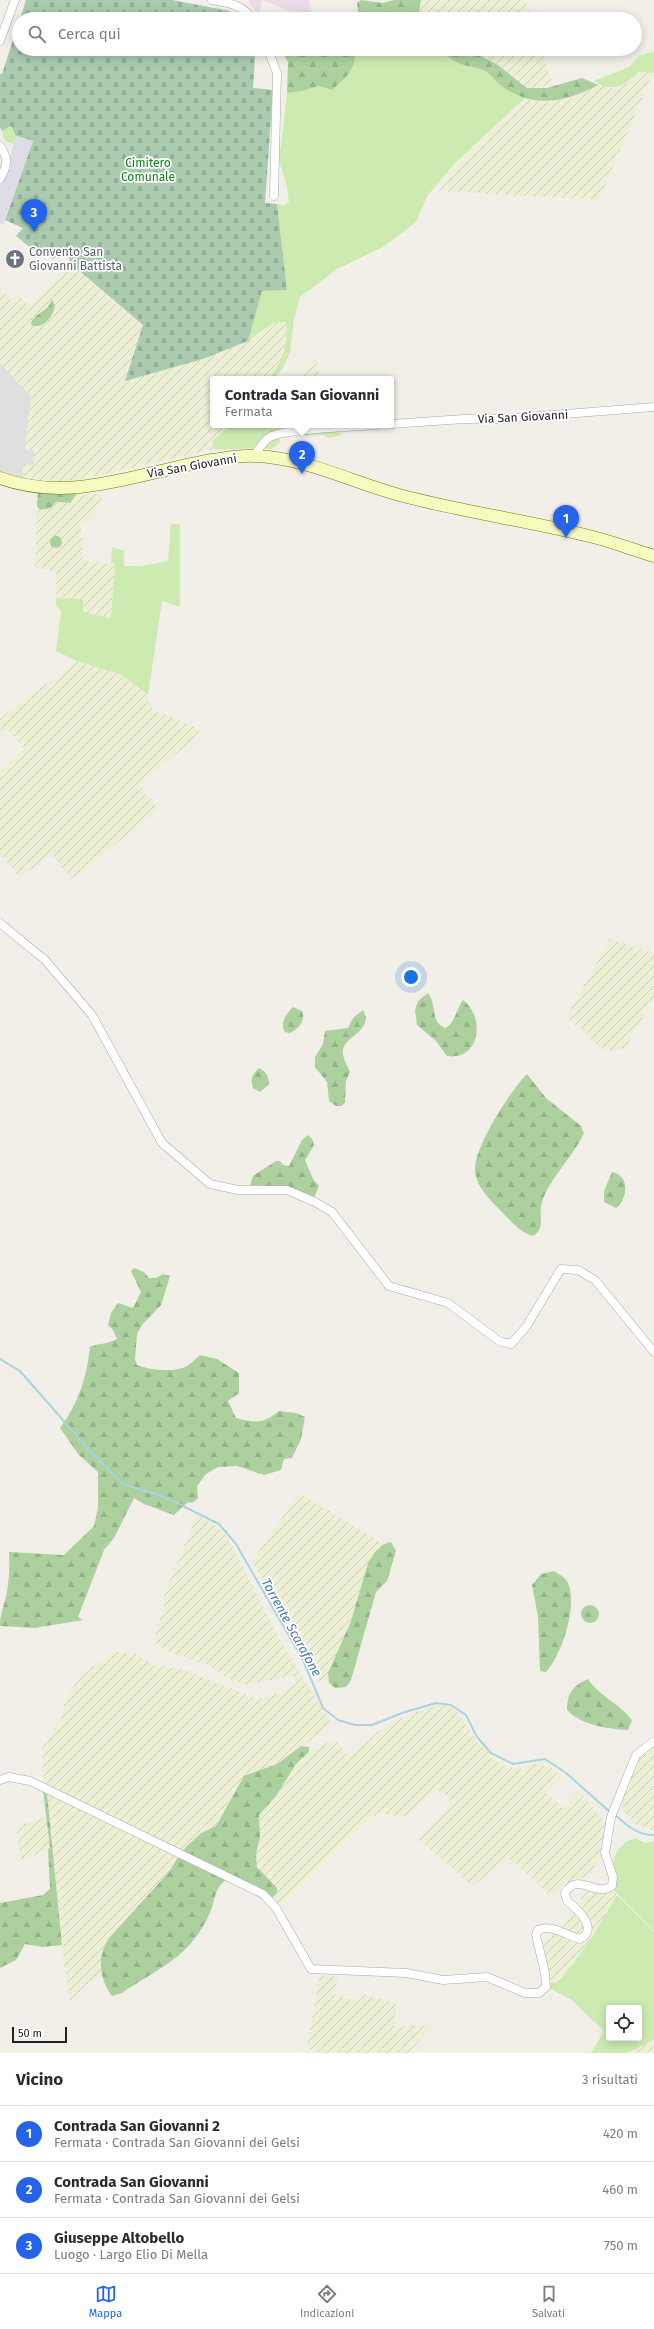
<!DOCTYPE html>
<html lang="it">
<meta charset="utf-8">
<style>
:root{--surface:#fff;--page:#f2f2f3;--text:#2b2b33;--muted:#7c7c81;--line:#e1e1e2;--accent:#2563eb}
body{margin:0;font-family:"Fira Sans",sans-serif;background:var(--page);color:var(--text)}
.controls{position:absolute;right:12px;bottom:12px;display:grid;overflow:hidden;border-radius:4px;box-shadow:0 2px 10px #0003}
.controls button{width:36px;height:36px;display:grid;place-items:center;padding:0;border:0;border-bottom:1px solid var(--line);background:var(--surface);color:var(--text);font:20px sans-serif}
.scale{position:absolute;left:12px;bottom:10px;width:55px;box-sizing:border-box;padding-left:4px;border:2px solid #222;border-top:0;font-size:11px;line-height:14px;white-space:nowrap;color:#222;-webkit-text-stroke:3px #fff;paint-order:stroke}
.you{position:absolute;left:411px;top:977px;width:14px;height:14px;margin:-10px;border:3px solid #fff;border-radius:50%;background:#1a73e8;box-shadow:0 0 0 6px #1a73e833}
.badge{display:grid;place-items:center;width:26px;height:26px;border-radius:50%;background:var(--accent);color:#fff;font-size:13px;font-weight:700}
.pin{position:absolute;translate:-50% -33px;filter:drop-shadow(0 1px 2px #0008)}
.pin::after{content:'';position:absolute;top:21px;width:14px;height:12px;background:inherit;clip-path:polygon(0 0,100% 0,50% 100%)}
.popup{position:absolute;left:210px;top:376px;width:184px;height:52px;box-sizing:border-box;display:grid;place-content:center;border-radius:4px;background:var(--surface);filter:drop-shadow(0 1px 3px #0005);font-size:13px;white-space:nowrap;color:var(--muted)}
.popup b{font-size:15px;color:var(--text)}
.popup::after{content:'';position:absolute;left:50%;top:100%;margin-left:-8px;border:8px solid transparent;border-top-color:var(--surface)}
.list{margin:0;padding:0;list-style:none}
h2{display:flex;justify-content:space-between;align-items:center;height:52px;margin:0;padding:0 16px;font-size:17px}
h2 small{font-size:13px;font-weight:400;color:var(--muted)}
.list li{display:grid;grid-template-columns:26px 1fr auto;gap:12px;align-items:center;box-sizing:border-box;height:56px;padding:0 16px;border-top:1px solid var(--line)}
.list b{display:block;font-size:15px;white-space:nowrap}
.list p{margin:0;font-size:13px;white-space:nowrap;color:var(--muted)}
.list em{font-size:13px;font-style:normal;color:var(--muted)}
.icon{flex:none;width:22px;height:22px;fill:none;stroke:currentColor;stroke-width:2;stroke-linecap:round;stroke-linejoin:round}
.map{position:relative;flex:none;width:654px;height:2053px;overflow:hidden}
.search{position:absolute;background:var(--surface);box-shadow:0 2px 10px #0003;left:12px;right:12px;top:12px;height:44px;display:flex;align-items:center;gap:10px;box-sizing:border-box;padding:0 14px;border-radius:22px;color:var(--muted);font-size:15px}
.sheet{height:220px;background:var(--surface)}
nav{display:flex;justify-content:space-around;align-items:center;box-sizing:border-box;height:56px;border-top:1px solid var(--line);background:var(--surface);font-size:11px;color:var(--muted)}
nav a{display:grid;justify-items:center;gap:2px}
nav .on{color:var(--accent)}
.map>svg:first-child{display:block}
.residential{fill:#e0dfdf}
.industrial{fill:#ebdbe8}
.farmland{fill:url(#farmland-furrows)}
.grass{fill:#cdebb0;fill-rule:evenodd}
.forest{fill:url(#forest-firs)}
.cemetery{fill:url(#cemetery-stones)}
.plaza{fill:#dddde8}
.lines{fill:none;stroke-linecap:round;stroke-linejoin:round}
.stream{stroke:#aad3df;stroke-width:2}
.street-casing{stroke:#a9a9a9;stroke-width:9}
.secondary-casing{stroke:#707d05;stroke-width:13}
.street{stroke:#fff;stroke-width:8}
.secondary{stroke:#f7fabf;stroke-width:12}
.labels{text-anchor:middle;stroke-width:3.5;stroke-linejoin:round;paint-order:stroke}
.park-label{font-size:12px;fill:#0c8416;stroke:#fff}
.worship-label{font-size:12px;fill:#5b616d;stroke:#fff;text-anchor:start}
.street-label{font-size:12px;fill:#222;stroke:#fff}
.water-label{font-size:13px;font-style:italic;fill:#4a7aab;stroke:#fff}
</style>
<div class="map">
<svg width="654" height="2053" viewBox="0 0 654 2053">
<defs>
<pattern id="farmland-furrows" width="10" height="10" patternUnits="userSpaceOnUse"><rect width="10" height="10" fill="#eef0d5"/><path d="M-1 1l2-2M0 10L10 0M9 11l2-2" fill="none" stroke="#ccceb7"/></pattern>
<pattern id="forest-firs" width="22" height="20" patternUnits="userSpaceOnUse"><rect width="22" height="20" fill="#add19e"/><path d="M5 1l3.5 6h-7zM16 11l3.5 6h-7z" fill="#95b388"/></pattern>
<pattern id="cemetery-stones" width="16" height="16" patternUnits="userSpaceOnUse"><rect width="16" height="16" fill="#aacbaf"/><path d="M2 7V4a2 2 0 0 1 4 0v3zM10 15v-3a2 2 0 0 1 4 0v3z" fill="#92ae96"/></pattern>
</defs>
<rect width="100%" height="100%" fill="#f2efe9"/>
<polygon class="residential" points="0,363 31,396 25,449 35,451 33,465 24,464 22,480 0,471"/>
<polygon class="industrial" points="249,0 309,0 312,14 305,18 262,0 259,15 248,2"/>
<g class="farmland">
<polygon points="421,0 525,0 532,19 425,19 419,11"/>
<polygon points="467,49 541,49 553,86 527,88 498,65"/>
<polygon points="639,72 653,72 599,200 439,191 447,177 469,151 508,118 526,100 526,97 546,102 575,97 598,85 614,89 629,82"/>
<polygon points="68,262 143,325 125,381 203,359 248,341 273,323 286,322 288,336 281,361 268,379 213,379 213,425 231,425 212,441 214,449 84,479 60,482 22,480 24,464 33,465 34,451 25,449 31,396 0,363 0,289 13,300 18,295 30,306"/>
<polygon points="314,359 316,360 320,379 301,379"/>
<polygon points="100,494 102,499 89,521 81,523 82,553 85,561 115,564 111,618 82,612 82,599 56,598 56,571 35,568 37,506 39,509 52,507 56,502 74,500 76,495"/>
<polygon points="77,661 122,675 148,695 149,703 154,711 184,722 203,733 138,784 159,809 72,879 51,854 20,878 0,854 0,771 24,748 7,729 1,732 0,718"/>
<polygon points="610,939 654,953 654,997 626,1047 615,1051 599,1048 581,1029 566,1018"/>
<polygon points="299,1493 384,1544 375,1552 368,1563 351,1621 332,1663 327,1679 318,1681 252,1561"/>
<polygon points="197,1515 218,1527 228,1538 281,1642 332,1723 289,1757 235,1790 216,1826 201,1833 182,1852 44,1784 42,1763 43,1744 61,1719 64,1706 71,1690 84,1672 116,1652 135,1654 154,1665 183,1669 257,1699 272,1696 296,1684 296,1679 292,1676 247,1685 227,1678 208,1665 164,1650 156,1643 155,1637 164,1606 164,1594"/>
<polygon points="441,1705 450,1706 457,1711 478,1743 496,1761 509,1767 521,1769 539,1763 553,1769 562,1776 545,1792 563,1808 579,1791 607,1825 603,1854 590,1872 581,1879 565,1883 552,1897 508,1857 473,1886 419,1840 446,1810 449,1804 450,1798 438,1791 429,1795 405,1816 397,1817 381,1813 371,1817 277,1909 270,1899 277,1893 257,1867 256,1854 260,1837 259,1815 276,1796 296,1764 309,1752 333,1740 337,1741 345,1753 352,1755 376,1733 394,1721 424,1709"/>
<polygon points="654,1747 654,1831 653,1831 635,1824 625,1813 619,1801 641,1753 649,1754"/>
<polygon points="47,1793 178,1857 169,1872 109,1938 101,1965 103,1977 88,1983 70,2001 64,1963"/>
<polygon points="47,1816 50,1848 21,1862 16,1827"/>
<polygon points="586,1890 600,1893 611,1890 617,1895 592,1938 558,1983 551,1982 541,1945 555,1934 565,1937 588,1934 578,1904"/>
<polygon points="575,1910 583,1918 585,1931 579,1937 561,1931 567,1918"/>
<polygon points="320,1974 338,1977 334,1994 357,2001 360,1994 396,2003 394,2028 418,2025 433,2026 408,2053 320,2053 307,2048"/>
<polygon points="654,2039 654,2053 628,2053"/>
</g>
<g class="grass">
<path d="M355,49H435L457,63L476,67L489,73L503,87L526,97L454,164L428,195L415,223L383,247L337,269L300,297L294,318L290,352L283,368L273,379H268C282,364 289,343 286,322L273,323L248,341L262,291L287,290L277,204L285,205L289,202L286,182L279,162L287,93L303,91L319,86L332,90C347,76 356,70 355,49Z"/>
<path d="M654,51V73L639,72C626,85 611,94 594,81L629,67L639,56Z"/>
<polygon points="11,126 16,136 13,144 5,141 0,127 2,131"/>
<path d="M231,425H338L341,435L330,438L323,435L307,436L295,428L280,431V442L272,449C252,447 234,450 214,449L212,441Z"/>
<polygon points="171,524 180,524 180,607 162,601 148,695 122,675 77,661 56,651 61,611 56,606 56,598 83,599 83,612 111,618 115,564 111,563 112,547 124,551 124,566 140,566 168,561"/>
<path d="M635,1838L645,1843L654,1841V1931L611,1887C613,1865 611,1846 635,1838Z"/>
<path d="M617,1895L654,1932V2039L628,2053H591L604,2031L572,2000L549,1988L551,1982L558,1983L592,1938ZM609,2008H639V2038H609Z"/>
</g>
<g class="forest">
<polygon points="361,0 383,3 394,0 421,0 419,11 425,19 354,19 358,12 357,3"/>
<path d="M281,49H355C356,71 347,76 332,90L319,86L303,91L287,93L288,62Z"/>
<path d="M435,49H467L498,65L527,88H547L582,78L598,85C566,102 536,109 503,87C497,83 492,75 485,71C476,66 465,67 456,62C449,58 442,53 435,49Z"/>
<path d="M52,299L55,306C53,316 45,328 33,326L31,324C33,313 49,312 52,299Z"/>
<path d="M38,490L75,491L76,495L70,503L56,502C51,509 47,510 39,509L37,506Z"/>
<circle cx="56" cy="542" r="6"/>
<path d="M428,993C438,1005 429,1021 445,1028C454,1025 457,1008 463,1000C485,1016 481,1061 447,1056L436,1041L417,1025L415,1010L418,1001Z"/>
<path d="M293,1007L302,1011C306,1020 299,1029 290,1033L285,1032C279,1023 287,1013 293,1007Z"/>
<path d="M363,1010L366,1017C366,1035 340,1038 343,1055C344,1060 348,1067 350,1072L346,1081L345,1103L341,1106H336L329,1101L327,1082L315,1067V1057L323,1044L325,1031L348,1028L353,1018Z"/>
<path d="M259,1068C267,1072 268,1076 269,1084L260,1092L253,1088C250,1080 252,1074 259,1068Z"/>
<path d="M527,1074L546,1098L581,1126L584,1133C573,1157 549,1179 542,1202C538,1214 546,1229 533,1236C520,1233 510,1220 500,1210C489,1199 476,1186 475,1170C474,1147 511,1090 527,1074Z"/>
<polygon points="308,1135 312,1139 314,1145 305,1160 313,1179 319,1186 314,1198 286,1187 250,1185 253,1176 276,1161 280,1161 283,1165 289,1166 302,1140"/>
<path d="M612,1172C630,1175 628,1199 616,1208L604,1202V1191Z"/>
<path d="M134,1268L144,1272L149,1278H156L163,1274L170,1276L161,1305L142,1325L137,1334L135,1359L137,1365C150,1370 174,1373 187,1366C192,1363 196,1358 200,1355L217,1359L239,1373V1393L228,1401L236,1418C256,1423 263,1424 279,1411L296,1413L305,1417L301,1439L292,1458L284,1459L281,1470L264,1475L237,1466L218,1467L206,1474L197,1486L198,1498L192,1503L188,1502L174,1515L144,1504L134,1498L114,1538L104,1550L78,1617L83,1620L35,1628L0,1626C0,1615 3,1608 6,1597C9,1582 10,1568 9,1552L64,1555L94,1526L98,1508V1472L79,1455L60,1428C78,1404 87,1377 90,1347C100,1343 108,1344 117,1339L113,1330L108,1325L111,1313L118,1303L133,1308L141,1292L131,1271Z"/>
<polygon points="391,1542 396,1551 387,1581 376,1592 351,1680 346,1687 335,1688 329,1683 328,1673 351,1621 368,1563 375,1552 384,1544"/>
<path d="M554,1571C560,1575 565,1577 568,1583C578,1605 562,1655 546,1672L540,1671L538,1616L532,1585L541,1574Z"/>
<circle cx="590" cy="1614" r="9"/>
<path d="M588,1679C600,1697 619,1703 632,1720L628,1730C608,1729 581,1725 567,1710C567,1694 573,1685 588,1679Z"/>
<path d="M301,1746L309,1747V1752L296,1764L276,1796L259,1815L260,1837L256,1854L257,1867L277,1888V1893L270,1899L228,1879C215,1886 216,1897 211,1910C208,1919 201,1930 196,1937C178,1962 146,1976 122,1993L112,1996C99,1980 97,1955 109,1938L169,1872L178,1857L186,1847L201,1833L216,1826L244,1776L277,1764Z"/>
<polygon points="43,1790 47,1793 62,1945 43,1947 25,1944 16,1960 0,1968 0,1903 43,1895 50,1889 48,1849 50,1848"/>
</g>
<g class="cemetery">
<polygon points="26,0 172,0 230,11 234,19 20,19"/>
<polygon points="19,22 19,49 250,49 255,57 253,88 273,90 265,203 277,204 287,290 262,291 248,341 203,359 125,381 143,325 69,262 70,259 61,252 54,259 32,249 16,236 23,228 5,220 33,141 16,136 11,126 2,131 0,127 0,74 2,74"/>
</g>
<polygon class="plaza" points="16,136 33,141 3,225 0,223 0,185 10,168 8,162"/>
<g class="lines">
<g class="stream">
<polyline points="0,1359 20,1371 89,1450 123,1484 165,1497 219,1524 236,1544 303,1660 323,1708 338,1720 355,1725 372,1725 402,1713 436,1703 451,1705 466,1715 477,1737 491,1753 513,1764 545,1759 566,1773 610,1812"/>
<path d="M614,1814C625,1824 638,1836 654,1835"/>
</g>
<defs>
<g id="street">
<path d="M212,0C228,3 244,5 252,19"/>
<polyline points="0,41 15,0"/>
<polyline points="268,49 277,73 274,196"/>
<path d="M0,146C9,158 7,167 0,179"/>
<polyline points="391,424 464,419 502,419 654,407"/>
<path d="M254,456C259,449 263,441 270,437C285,428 356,427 377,425"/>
<polyline points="0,923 45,960 92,1015 162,1143 210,1184 238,1190 287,1190 315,1202 332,1212 389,1286 448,1303 499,1341 511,1344 526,1327 561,1269 578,1270 595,1280 654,1352"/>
<path d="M0,1780L9,1777L30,1781L263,1894L276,1908L311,1969L406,1973L443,1980L487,1977L525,1993H539L546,1987L545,1973L536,1935L538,1930C552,1924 565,1935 580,1939C600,1929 576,1908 567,1901L565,1893C578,1871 595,1898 612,1886L613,1877L605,1853L611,1817L636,1755L654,1741"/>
</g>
<path id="secondary" d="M0,478C71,504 141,472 212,460C226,458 241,455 255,456C310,458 359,486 411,498C471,513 533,522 593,537C613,542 634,550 654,556"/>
</defs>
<use href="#street" class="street-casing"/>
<use href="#secondary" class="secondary-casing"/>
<use href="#street" class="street"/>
<use href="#secondary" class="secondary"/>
</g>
<defs>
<symbol id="church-disc" viewBox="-11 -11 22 22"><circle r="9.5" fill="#6b7280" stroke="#fff"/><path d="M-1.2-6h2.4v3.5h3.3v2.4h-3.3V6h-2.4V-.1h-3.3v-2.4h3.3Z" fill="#fff"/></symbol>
</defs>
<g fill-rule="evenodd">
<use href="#church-disc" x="4" y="248" width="22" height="22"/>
</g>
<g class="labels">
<g class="park-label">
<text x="148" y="167">Cimitero<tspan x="148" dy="14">Comunale</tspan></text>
</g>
<g class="worship-label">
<text x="29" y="256">Convento San<tspan x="29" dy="14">Giovanni Battista</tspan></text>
</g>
<g class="street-label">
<text transform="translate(523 417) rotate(-3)" y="4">Via San Giovanni</text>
<text transform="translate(192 466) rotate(-10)" y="4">Via San Giovanni</text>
</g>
<g class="water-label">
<text transform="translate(292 1627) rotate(61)" y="5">Torrente Scarafone</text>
</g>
</g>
</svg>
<div class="controls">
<button><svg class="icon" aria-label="locate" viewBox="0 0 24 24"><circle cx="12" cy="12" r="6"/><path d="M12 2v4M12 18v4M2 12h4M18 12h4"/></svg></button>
</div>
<div class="scale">50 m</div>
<div class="you"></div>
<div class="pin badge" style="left:566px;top:538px">1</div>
<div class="pin badge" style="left:302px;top:474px">2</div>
<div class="popup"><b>Contrada San Giovanni</b>Fermata</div>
<div class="pin badge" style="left:34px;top:232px">3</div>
<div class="search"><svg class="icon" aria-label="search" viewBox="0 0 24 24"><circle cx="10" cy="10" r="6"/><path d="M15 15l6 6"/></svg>Cerca qui</div>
</div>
<section class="sheet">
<h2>Vicino<small>3 risultati</small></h2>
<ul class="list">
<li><span class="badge">1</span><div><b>Contrada San Giovanni 2</b><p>Fermata · Contrada San Giovanni dei Gelsi</p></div><em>420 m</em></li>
<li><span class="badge">2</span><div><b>Contrada San Giovanni</b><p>Fermata · Contrada San Giovanni dei Gelsi</p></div><em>460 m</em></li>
<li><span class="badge">3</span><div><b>Giuseppe Altobello</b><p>Luogo · Largo Elio Di Mella</p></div><em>750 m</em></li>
</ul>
</section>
<nav>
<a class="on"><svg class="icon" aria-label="map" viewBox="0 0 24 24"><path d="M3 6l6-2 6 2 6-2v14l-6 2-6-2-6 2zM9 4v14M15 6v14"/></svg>Mappa</a>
<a><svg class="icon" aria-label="directions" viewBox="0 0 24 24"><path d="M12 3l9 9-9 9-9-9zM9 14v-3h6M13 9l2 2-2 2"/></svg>Indicazioni</a>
<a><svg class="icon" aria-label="saved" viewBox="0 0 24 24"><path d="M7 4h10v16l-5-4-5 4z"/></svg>Salvati</a>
</nav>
